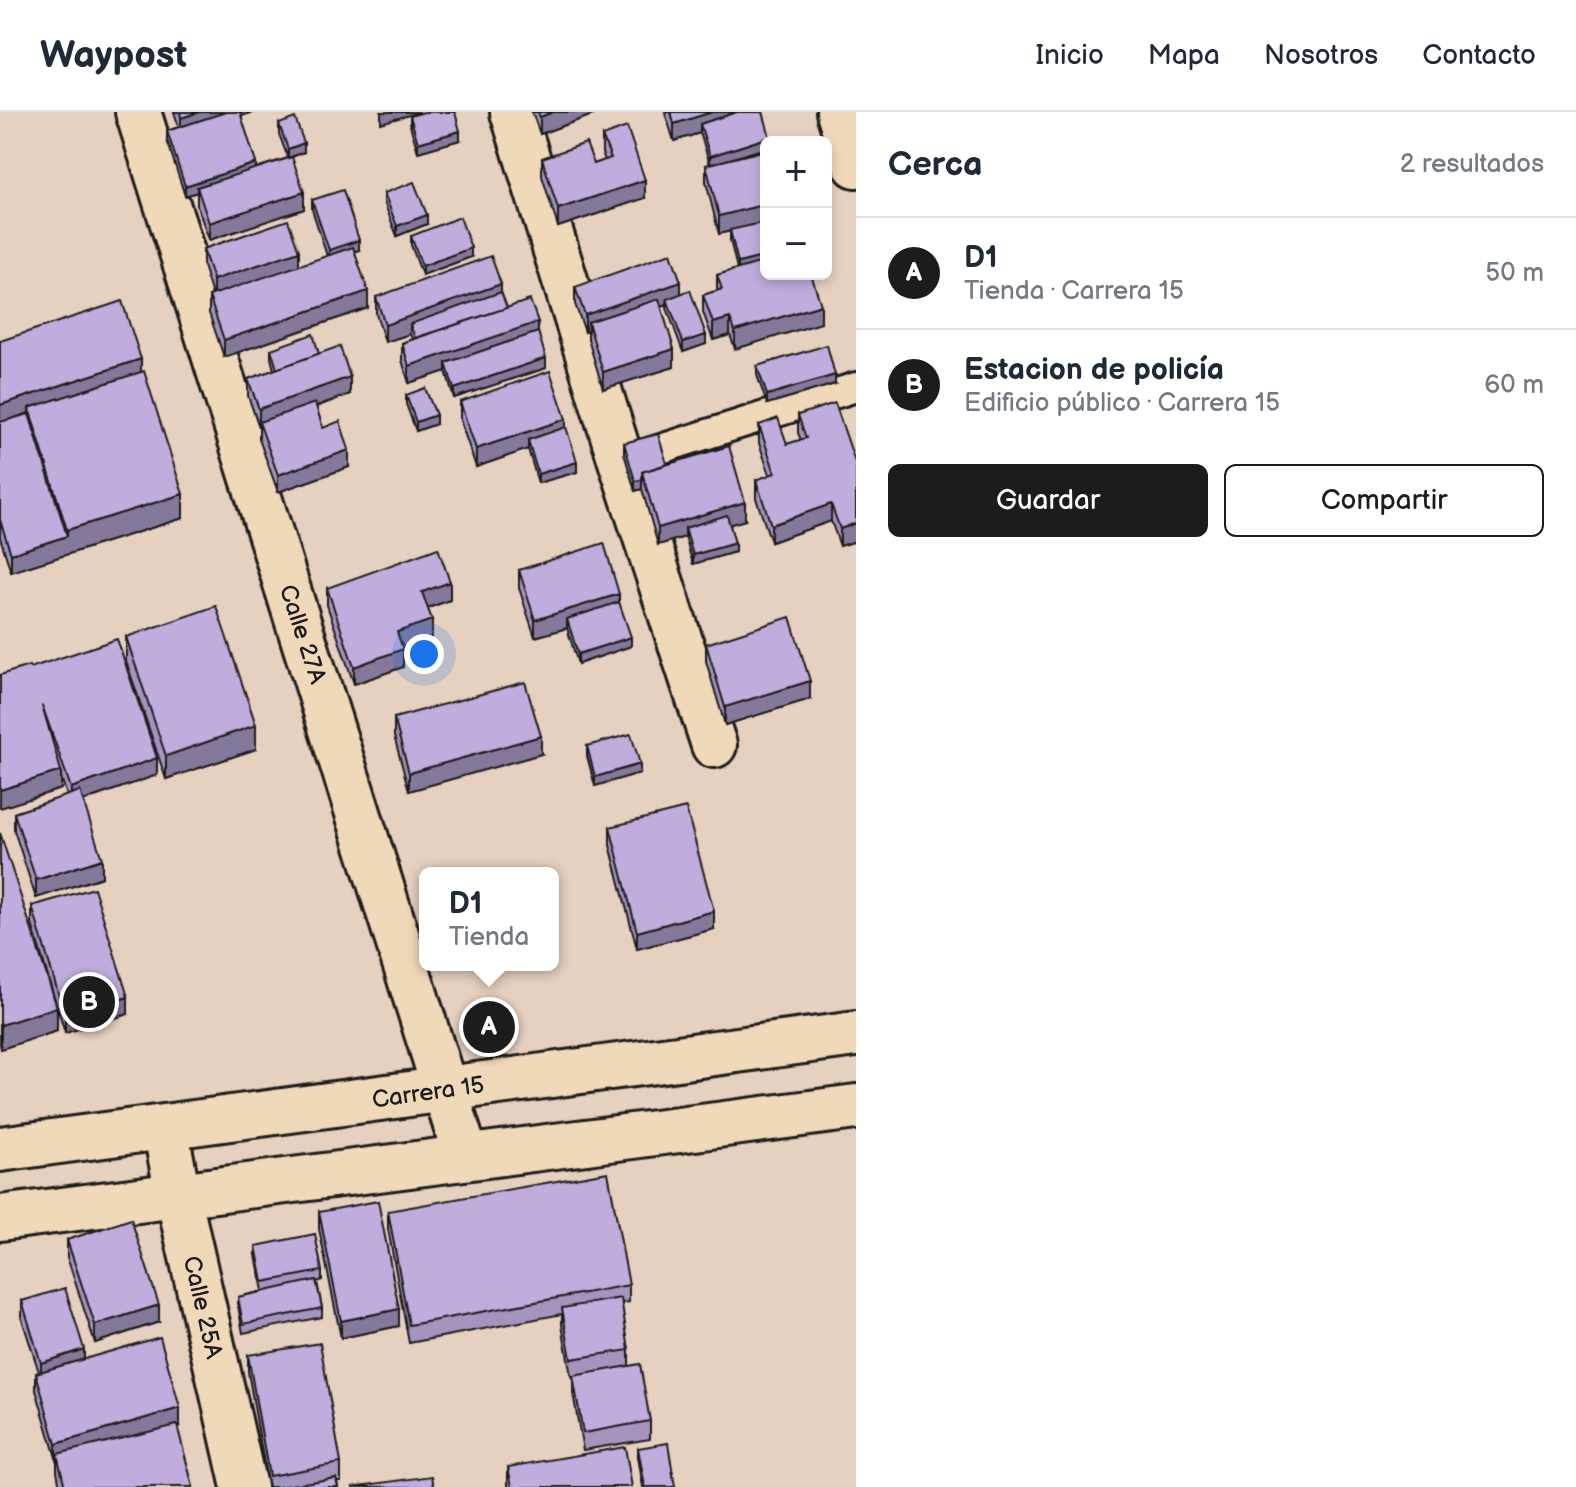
<!DOCTYPE html>
<html lang="es">
<meta charset="utf-8">
<style>
:root{--surface:#fff;--page:#f6f6f7;--text:#1f2937;--muted:#747a83;--line:#e0e1e3;--accent:#1c1c1c}
body{margin:0;font-family:"Balsamiq Sans",sans-serif;background:var(--page);color:var(--text)}
.controls{position:absolute;right:24px;top:24px;display:grid;overflow:hidden;border-radius:12px;box-shadow:0 4px 12px #0003}
.controls button{width:72px;height:72px;display:grid;place-items:center;padding:0;border:0;border-bottom:2px solid var(--line);background:var(--surface);color:var(--text);font:40px sans-serif}
.you{position:absolute;left:424px;top:542px;width:28px;height:28px;margin:-20px;border:6px solid #fff;border-radius:50%;background:#1a73e8;box-shadow:0 0 0 12px #1a73e833}
.badge{display:grid;place-items:center;width:52px;height:52px;border-radius:50%;background:var(--accent);color:#fff;font-size:26px;font-weight:700}
.pin{position:absolute;translate:-50% -50%;border:4px solid #fff;box-shadow:0 2px 8px #0006}
.popup{position:absolute;left:419px;top:755px;width:140px;height:104px;box-sizing:border-box;display:grid;place-content:center;border-radius:12px;background:var(--surface);filter:drop-shadow(0 2px 6px #0005);font-size:26px;white-space:nowrap;color:var(--muted)}
.popup b{font-size:30px;color:var(--text)}
.popup::after{content:'';position:absolute;left:50%;top:100%;margin-left:-16px;border:16px solid transparent;border-top-color:var(--surface)}
.list{margin:0;padding:0;list-style:none}
h2{display:flex;justify-content:space-between;align-items:center;height:104px;margin:0;padding:0 32px;font-size:34px}
h2 small{font-size:26px;font-weight:400;color:var(--muted)}
.list li{display:grid;grid-template-columns:52px 1fr auto;gap:24px;align-items:center;box-sizing:border-box;height:112px;padding:0 32px;border-top:2px solid var(--line)}
.list b{display:block;font-size:30px;white-space:nowrap}
.list p{margin:0;font-size:26px;white-space:nowrap;color:var(--muted)}
.list em{font-size:26px;font-style:normal;color:var(--muted)}
.actions{display:flex;gap:16px;padding:24px 32px}
.actions a{flex:1;padding:18px 0;border:2px solid var(--accent);border-radius:12px;text-align:center;font-size:28px;color:var(--accent)}
.actions .main{background:var(--accent);color:#fff}
.map{position:relative;flex:none;width:856px;height:1375px;overflow:hidden}
header{display:flex;align-items:center;gap:48px;box-sizing:border-box;height:112px;padding:0 40px;background:var(--surface);border-bottom:2px solid var(--line)}
header strong{font-size:38px}
nav{display:flex;gap:44px;margin-inline-start:auto;font-size:28px}
main{display:flex}
aside{flex:1;background:var(--surface)}
.map>svg:first-child{display:block}
.lines{fill:none;stroke-linecap:round;stroke-linejoin:round}
.service-casing{stroke:#1c1c1c;stroke-width:34}
.minor-casing{stroke:#1c1c1c;stroke-width:50}
.tertiary-casing{stroke:#1c1c1c;stroke-width:50}
.secondary-casing{stroke:#1c1c1c;stroke-width:50}
.service{stroke:#f0d9b8;stroke-width:28}
.minor{stroke:#f0d9b8;stroke-width:44}
.tertiary{stroke:#f0d9b8;stroke-width:44}
.secondary{stroke:#f0d9b8;stroke-width:44}
.wall{fill:#a395be;stroke:#1c1c1c;stroke-width:2}
.shaded-wall{fill:#85799b;stroke:#1c1c1c;stroke-width:2}
.building{fill:#beaddd;stroke:#1c1c1c;stroke-width:2}
.labels{text-anchor:middle;stroke-width:8;stroke-linejoin:round;paint-order:stroke}
.street-label{font-size:24px;fill:#1c1c1c;stroke:#f0d9b8}
</style>
<header>
<strong>Waypost</strong>
<nav><a>Inicio</a><a>Mapa</a><a>Nosotros</a><a>Contacto</a></nav>
</header>
<main>
<div class="map">
<svg width="856" height="1375" viewBox="0 0 856 1375">
<rect width="100%" height="100%" fill="#e6d0bf"/>
<filter id="ink" filterUnits="userSpaceOnUse"><feTurbulence type="fractalNoise" baseFrequency=".0125" numOctaves="2"/><feDisplacementMap in="SourceGraphic" scale="16" xChannelSelector="R" yChannelSelector="G"/><feConvolveMatrix kernelMatrix="1 2 1 2 8 2 1 2 1" color-interpolation-filters="sRGB"/></filter>
<g filter="url(#ink)">
<g class="lines">
<defs>
<polyline id="service" points="626,348 856,275"/>
<g id="minor">
<polyline points="138,0 466,1045"/>
<polyline points="513,0 621,349 714,633"/>
<polyline points="839,0 856,53"/>
<polyline points="165,1015 178,1083 244,1375"/>
</g>
<polyline id="tertiary" points="0,1037 856,922"/>
<polyline id="secondary" points="0,1106 856,995"/>
</defs>
<use href="#service" class="service-casing"/>
<use href="#minor" class="minor-casing"/>
<use href="#tertiary" class="tertiary-casing"/>
<use href="#secondary" class="secondary-casing"/>
<use href="#service" class="service"/>
<use href="#minor" class="minor"/>
<use href="#tertiary" class="tertiary"/>
<use href="#secondary" class="secondary"/>
</g>
<g class="wall">
<polygon points="174,0 254,0 241,4 256,56 288,46 279,22 279,12 304,40 292,45 304,97 209,128 197,93 197,80 185,84 167,28 167,19 179,15"/>
<polygon points="532,0 601,0 540,22"/>
<polygon points="665,0 763,0 770,30 766,30 766,36 736,45 821,211 735,237 730,223 713,228 703,200 703,183 717,179 717,163 737,157 730,128 730,119 719,122 706,70 706,53 710,52 700,21 674,29"/>
<polygon points="410,4 460,28 418,40 410,13"/>
<polygon points="602,24 645,86 558,115 542,64 542,46 594,52 605,48 602,41"/>
<polygon points="384,81 427,112 397,124 384,90"/>
<polygon points="312,88 359,138 355,139 368,196 224,245 209,201 209,184 212,183 203,154 203,137 299,154 327,144 312,97"/>
<polygon points="411,124 471,145 422,163 411,133"/>
<polygon points="575,175 681,182 706,232 683,240 667,196 667,192 661,194 674,255 603,277 588,227 588,219 585,220 575,192"/>
<polygon points="501,180 507,196 538,220 546,256 454,286 446,259 409,271 402,248 402,231 412,227 410,222 385,230 376,202 376,185"/>
<polygon points="0,229 141,260 183,406 11,460 0,425"/>
<polygon points="271,237 319,242 350,282 316,295 323,316 349,355 278,380 259,327 259,315 248,284 248,267 274,258 271,246"/>
<polygon points="757,254 835,272 767,292 757,263"/>
<polygon points="406,283 436,312 416,319 406,292"/>
<polygon points="460,290 566,315 577,360 538,371 528,337 476,355 460,308"/>
<polygon points="798,303 856,353 856,429 840,434 831,409 771,430 756,386 756,368 770,363 759,331 759,313 787,332 801,328 798,321"/>
<polygon points="624,331 667,353 745,408 730,412 735,440 693,452 685,425 658,433 642,377 635,379 624,341"/>
<polygon points="519,458 619,490 631,534 578,552 567,516 535,525 519,476"/>
<polygon points="327,476 450,488 428,496 432,525 402,535 403,555 354,572 327,493"/>
<polygon points="126,525 256,637 166,667 126,549"/>
<polygon points="706,532 810,587 725,613 706,549"/>
<polygon points="30,556 157,663 83,689 102,765 36,786 14,718 14,701 67,684 61,665 61,677 0,696 0,563"/>
<polygon points="394,606 541,642 409,679 394,624"/>
<polygon points="587,634 640,661 595,674 587,644"/>
<polygon points="610,715 714,817 637,837 610,733"/>
<polygon points="0,721 57,919 1,937 0,932"/>
<polygon points="32,794 128,902 65,921 32,812"/>
<polygon points="388,1099 629,1173 629,1190 621,1191 629,1238 629,1254 650,1309 650,1327 583,1338 573,1281 573,1264 571,1264 562,1213 562,1202 409,1231 388,1117"/>
<polygon points="319,1100 399,1214 341,1226 319,1117"/>
<polygon points="67,1128 159,1210 95,1231 67,1145"/>
<polygon points="256,1134 322,1159 322,1168 317,1170 322,1196 322,1205 243,1221 238,1194 238,1185 263,1179 256,1143"/>
<polygon points="22,1189 84,1247 180,1314 177,1315 193,1375 60,1375 57,1359 57,1349 36,1278 36,1261 39,1260 22,1207"/>
<polygon points="248,1243 341,1351 341,1369 337,1369 338,1375 268,1375 248,1260"/>
<polygon points="638,1336 675,1375 643,1375 638,1345"/>
<polygon points="508,1355 632,1375 508,1375"/>
</g>
<g class="shaded-wall">
<polygon points="199,0 254,0 181,23 181,6"/>
<polygon points="381,0 420,0 381,11"/>
<polygon points="553,0 601,0 540,22 540,5"/>
<polygon points="712,0 761,0 700,12 700,21 674,29 674,12"/>
<polygon points="460,19 460,28 418,40 418,31"/>
<polygon points="770,25 770,30 766,30 766,36 710,53 710,44"/>
<polygon points="304,31 304,40 288,46 288,37"/>
<polygon points="256,51 256,60 197,75 197,80 185,84 185,74"/>
<polygon points="645,68 645,86 558,115 558,97"/>
<polygon points="304,80 304,97 209,128 209,111"/>
<polygon points="766,92 766,110 719,122 719,104"/>
<polygon points="427,103 427,112 397,124 397,114"/>
<polygon points="359,128 359,138 329,148 329,138"/>
<polygon points="471,136 471,145 422,163 422,154"/>
<polygon points="299,139 299,156 213,185 213,168"/>
<polygon points="766,144 766,153 738,160 738,151"/>
<polygon points="681,170 681,187 667,187 667,192 590,218 588,210 588,219 585,220 585,203"/>
<polygon points="501,172 501,190 410,212 410,222 385,230 385,213"/>
<polygon points="368,179 368,196 224,245 224,228"/>
<polygon points="821,193 821,211 735,237 735,219"/>
<polygon points="730,206 730,223 713,228 713,211"/>
<polygon points="538,210 538,228 446,251 446,259 409,271 409,254"/>
<polygon points="706,223 706,232 683,240 683,230"/>
<polygon points="674,237 674,255 603,277 603,260"/>
<polygon points="546,246 546,256 454,286 454,277"/>
<polygon points="141,247 141,264 29,296 29,301 0,311 0,293"/>
<polygon points="835,263 835,272 767,292 767,283"/>
<polygon points="350,265 350,282 261,314 259,310 259,315 259,297"/>
<polygon points="436,303 436,312 416,319 416,310"/>
<polygon points="566,307 566,325 528,328 528,337 476,355 476,337"/>
<polygon points="349,338 349,355 278,380 278,363"/>
<polygon points="577,350 577,360 538,371 538,362"/>
<polygon points="642,368 642,377 635,379 635,369"/>
<polygon points="183,382 183,406 11,460 11,442 67,424 67,418"/>
<polygon points="745,390 745,408 687,425 685,416 685,425 658,433 658,416"/>
<polygon points="831,392 831,409 771,430 771,413"/>
<polygon points="856,411 856,429 840,434 840,417"/>
<polygon points="735,431 735,440 693,452 693,443"/>
<polygon points="450,470 450,488 422,498 422,480"/>
<polygon points="619,482 619,499 567,507 567,516 535,525 535,508"/>
<polygon points="432,508 432,525 397,537 397,520"/>
<polygon points="631,525 631,534 578,552 578,542"/>
<polygon points="403,537 403,555 354,572 354,555"/>
<polygon points="810,569 810,587 725,613 725,595"/>
<polygon points="256,613 256,637 166,667 166,644"/>
<polygon points="541,624 541,642 409,679 409,661"/>
<polygon points="157,646 157,663 71,693 71,676"/>
<polygon points="640,652 640,661 595,674 595,665"/>
<polygon points="61,659 61,677 0,696 0,678"/>
<polygon points="102,747 102,765 36,786 36,768"/>
<polygon points="714,799 714,817 637,837 637,820"/>
<polygon points="128,885 128,902 65,921 65,904"/>
<polygon points="57,895 57,919 1,937 1,913"/>
<polygon points="159,1193 159,1210 95,1231 95,1213"/>
<polygon points="399,1197 399,1214 341,1226 341,1209"/>
<polygon points="84,1237 84,1254 41,1268 41,1251"/>
<polygon points="180,1296 180,1314 58,1348 57,1342 56,1349 56,1332"/>
</g>
<g class="building">
<polygon points="180,0 199,0 181,6"/>
<polygon points="226,0 240,0 256,51 185,74 167,19"/>
<polygon points="424,0 455,0 460,19 418,31 410,4"/>
<polygon points="538,0 553,0 540,5"/>
<polygon points="671,0 712,0 674,12"/>
<polygon points="737,0 763,0 770,25 710,44 700,12"/>
<polygon points="295,6 304,31 288,37 279,12"/>
<polygon points="627,15 645,68 558,97 542,46 586,31 594,52 611,46 602,24"/>
<polygon points="766,38 766,92 719,104 706,53"/>
<polygon points="292,45 304,80 209,111 197,75"/>
<polygon points="414,70 427,103 397,114 384,81"/>
<polygon points="343,78 359,128 329,138 312,88"/>
<polygon points="460,105 471,136 422,154 411,124"/>
<polygon points="288,108 299,139 213,168 203,137"/>
<polygon points="766,110 766,144 738,151 730,118"/>
<polygon points="353,135 368,179 224,228 209,184"/>
<polygon points="671,141 681,170 585,203 575,175"/>
<polygon points="491,144 501,172 385,213 376,185"/>
<polygon points="766,149 766,162 811,162 821,193 735,219 730,206 713,211 703,183 722,177 717,163"/>
<polygon points="690,178 706,223 683,230 667,187"/>
<polygon points="501,180 507,196 415,226 410,212"/>
<polygon points="659,187 674,237 603,260 588,210"/>
<polygon points="530,188 538,210 409,254 402,231"/>
<polygon points="122,189 141,247 0,293 0,229"/>
<polygon points="538,220 546,246 454,277 446,251"/>
<polygon points="313,222 319,242 277,257 271,237"/>
<polygon points="827,233 835,263 767,283 757,254"/>
<polygon points="340,234 350,265 259,297 248,267"/>
<polygon points="144,259 183,382 67,418 29,296"/>
<polygon points="550,259 566,307 476,337 460,290"/>
<polygon points="425,276 436,303 416,310 406,283"/>
<polygon points="315,291 323,316 340,309 349,338 278,363 259,310"/>
<polygon points="835,291 856,353 856,411 840,417 831,392 771,413 756,368 775,361 759,313 778,306 787,332 806,326 798,303"/>
<polygon points="29,302 67,424 11,442 0,408 0,310"/>
<polygon points="566,315 577,350 538,362 528,328"/>
<polygon points="658,322 667,352 642,360 642,368 635,369 624,331"/>
<polygon points="729,334 745,390 658,416 642,360"/>
<polygon points="727,403 735,431 693,443 685,416"/>
<polygon points="604,431 619,482 535,508 519,458"/>
<polygon points="438,436 450,470 422,480 432,508 397,520 403,537 354,555 327,476"/>
<polygon points="619,490 631,525 578,542 567,507"/>
<polygon points="216,494 256,613 166,644 126,525"/>
<polygon points="790,505 810,569 725,595 706,532"/>
<polygon points="117,527 157,646 71,676 42,593 61,659 0,678 0,563 29,554 30,556"/>
<polygon points="525,570 541,624 409,661 394,606"/>
<polygon points="631,622 640,652 595,665 587,634"/>
<polygon points="80,679 102,747 36,768 14,701"/>
<polygon points="686,696 714,799 637,820 610,715"/>
<polygon points="0,721 57,895 1,913 0,909"/>
<polygon points="94,776 128,885 65,904 32,794"/>
<polygon points="608,1060 629,1173 409,1213 388,1099"/>
<polygon points="378,1089 399,1197 341,1209 319,1100"/>
<polygon points="131,1107 159,1193 95,1213 67,1128"/>
<polygon points="315,1122 322,1159 263,1170 256,1134"/>
<polygon points="316,1168 322,1196 243,1212 238,1185"/>
<polygon points="65,1176 84,1237 41,1251 22,1189"/>
<polygon points="621,1186 629,1238 571,1247 562,1196"/>
<polygon points="160,1225 180,1296 56,1332 36,1261"/>
<polygon points="320,1231 341,1351 269,1364 248,1243"/>
<polygon points="640,1252 650,1309 583,1321 573,1264"/>
<polygon points="177,1313 193,1375 65,1375 57,1342"/>
<polygon points="668,1331 675,1375 645,1375 638,1336"/>
<polygon points="625,1335 632,1375 512,1375 508,1355"/>
<polygon points="432,1364 434,1375 352,1375"/>
<polygon points="336,1366 338,1375 278,1375"/>
</g>
</g>
<g class="labels">
<g class="street-label">
<text transform="translate(303 522) rotate(72)" y="8">Calle 27A</text>
<text transform="translate(428 980) rotate(-8)" y="8">Carrera 15</text>
<text transform="translate(203 1195) rotate(77)" y="8">Calle 25A</text>
</g>
</g>
</svg>
<div class="controls">
<button>+</button>
<button>−</button>
</div>
<div class="you"></div>
<div class="pin badge" style="left:489px;top:915px">A</div>
<div class="popup"><b>D1</b>Tienda</div>
<div class="pin badge" style="left:89px;top:890px">B</div>
</div>
<aside>
<h2>Cerca<small>2 resultados</small></h2>
<ul class="list">
<li><span class="badge">A</span><div><b>D1</b><p>Tienda · Carrera 15</p></div><em>50 m</em></li>
<li><span class="badge">B</span><div><b>Estacion de policía</b><p>Edificio público · Carrera 15</p></div><em>60 m</em></li>
</ul>
<div class="actions"><a class="main">Guardar</a><a>Compartir</a></div>
</aside>
</main>
